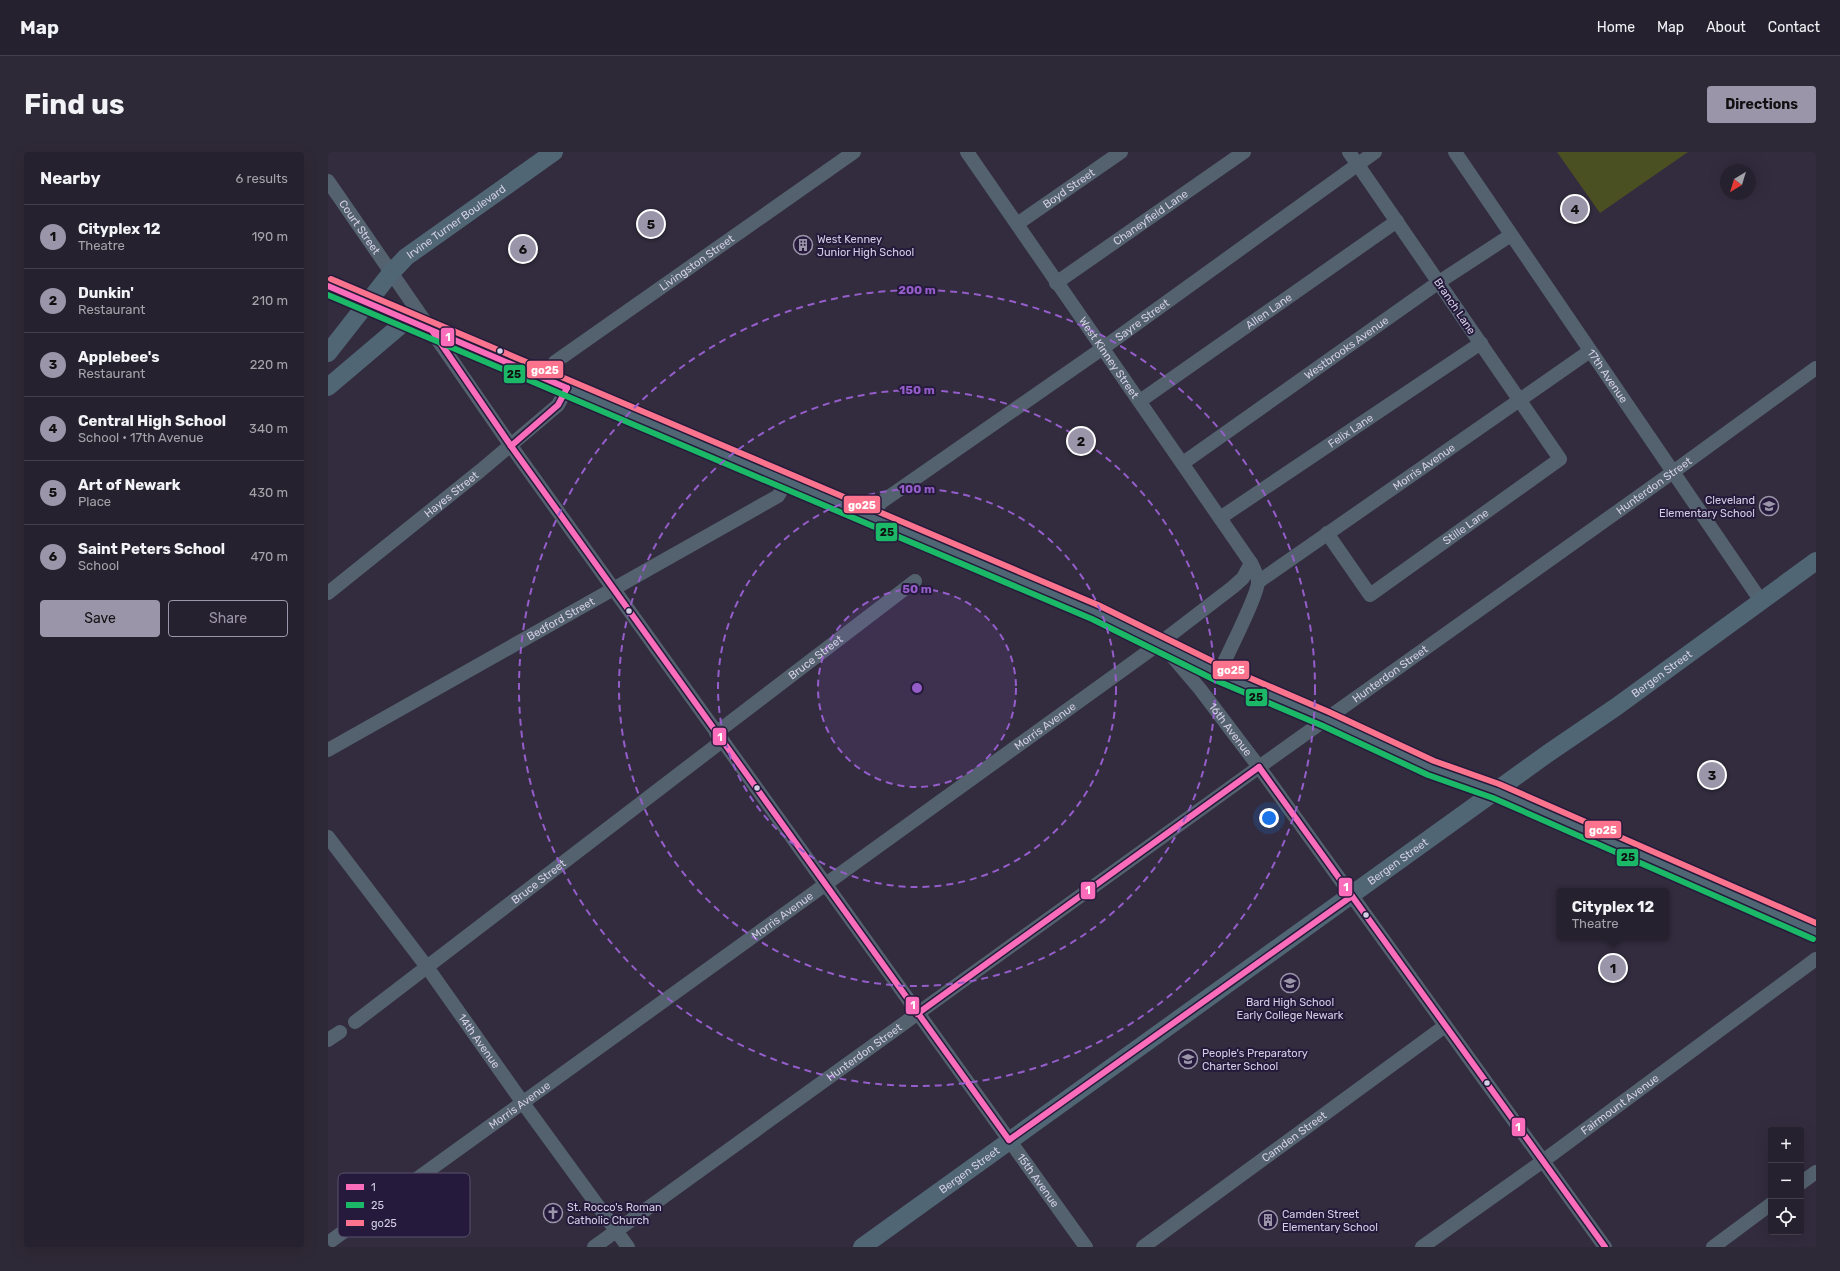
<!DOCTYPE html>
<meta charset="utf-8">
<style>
:root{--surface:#26212e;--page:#2e2936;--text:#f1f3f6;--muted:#a4a3aa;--line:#423e4a;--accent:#9b95aa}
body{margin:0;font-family:Rubik,sans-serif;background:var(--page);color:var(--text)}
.controls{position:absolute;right:12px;bottom:12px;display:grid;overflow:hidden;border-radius:4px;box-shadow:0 4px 16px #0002}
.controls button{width:36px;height:36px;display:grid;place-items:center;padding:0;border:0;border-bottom:1px solid var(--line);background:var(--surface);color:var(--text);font:20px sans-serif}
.compass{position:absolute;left:1392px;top:12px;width:36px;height:36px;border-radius:50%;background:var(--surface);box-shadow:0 4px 16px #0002;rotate:218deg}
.you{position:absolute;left:941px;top:666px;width:14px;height:14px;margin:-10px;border:3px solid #fff;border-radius:50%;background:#1a73e8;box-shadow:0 0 0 6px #1a73e833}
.badge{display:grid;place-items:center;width:26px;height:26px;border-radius:50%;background:var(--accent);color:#111;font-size:13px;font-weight:700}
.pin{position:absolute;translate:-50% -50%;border:2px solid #fff;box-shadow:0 1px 4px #0006}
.popup{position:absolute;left:1229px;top:736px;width:112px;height:52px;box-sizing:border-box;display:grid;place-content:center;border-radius:4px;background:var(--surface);filter:drop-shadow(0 1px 3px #0005);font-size:13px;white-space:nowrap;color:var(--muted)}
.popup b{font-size:15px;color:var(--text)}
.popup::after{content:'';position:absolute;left:50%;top:100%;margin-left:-8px;border:8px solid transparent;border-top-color:var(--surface)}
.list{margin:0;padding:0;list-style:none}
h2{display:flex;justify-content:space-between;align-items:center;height:52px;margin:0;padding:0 16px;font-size:17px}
h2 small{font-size:13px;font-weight:400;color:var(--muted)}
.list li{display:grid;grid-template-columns:26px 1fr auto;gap:12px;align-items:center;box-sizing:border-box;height:64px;padding:0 16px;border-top:1px solid var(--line)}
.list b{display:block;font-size:15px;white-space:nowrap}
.list p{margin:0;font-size:13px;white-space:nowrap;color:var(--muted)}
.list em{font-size:13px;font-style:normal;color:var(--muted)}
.actions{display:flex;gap:8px;padding:12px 16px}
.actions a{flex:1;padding:9px 0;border:1px solid var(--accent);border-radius:4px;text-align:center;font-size:14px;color:var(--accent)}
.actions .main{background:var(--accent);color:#111}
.icon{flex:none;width:22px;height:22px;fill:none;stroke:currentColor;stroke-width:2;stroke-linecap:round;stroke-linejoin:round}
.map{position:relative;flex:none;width:1488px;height:1095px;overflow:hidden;border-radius:4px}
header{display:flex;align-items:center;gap:24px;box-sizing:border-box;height:56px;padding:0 20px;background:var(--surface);border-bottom:1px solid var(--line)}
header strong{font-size:19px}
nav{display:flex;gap:22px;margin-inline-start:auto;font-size:14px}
.intro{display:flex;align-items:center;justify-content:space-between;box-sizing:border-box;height:96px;padding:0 24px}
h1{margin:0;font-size:28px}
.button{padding:10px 18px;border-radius:4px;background:var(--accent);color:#111;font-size:14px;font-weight:700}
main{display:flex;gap:24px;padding:0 24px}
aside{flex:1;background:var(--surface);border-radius:4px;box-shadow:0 4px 16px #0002}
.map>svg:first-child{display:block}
.green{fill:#4a5021}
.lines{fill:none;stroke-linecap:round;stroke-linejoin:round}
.minor{stroke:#54626f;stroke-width:14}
.major{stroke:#506674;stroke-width:18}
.bus-1-casing{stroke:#251a3b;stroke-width:9}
.bus-2-casing{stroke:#251a3b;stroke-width:9}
.bus-3-casing{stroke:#251a3b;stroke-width:9}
.bus-1{stroke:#fb6dba;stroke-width:6}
.bus-2{stroke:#1ab867;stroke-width:6}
.bus-3{stroke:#fc738d;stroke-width:6}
.ring{fill:none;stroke:#955dca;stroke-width:2;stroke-dasharray:7 5}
.bus-dot{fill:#d3cee4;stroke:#251a3b;stroke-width:1.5}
.labels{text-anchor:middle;stroke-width:4;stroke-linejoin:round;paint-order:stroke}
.street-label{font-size:11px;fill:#d3cee4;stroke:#251a3b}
.poi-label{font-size:11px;fill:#d3cee4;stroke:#251a3b;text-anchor:start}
.key{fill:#251a3b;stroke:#59506e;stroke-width:1}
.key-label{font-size:11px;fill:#d3cee4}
.centre{fill:#955dca;stroke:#251a3b;stroke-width:2}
.ring-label{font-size:12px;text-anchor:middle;font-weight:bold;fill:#955dca;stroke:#251a3b;stroke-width:4;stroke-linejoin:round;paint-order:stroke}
.line-badge{stroke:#251a3b;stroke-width:1.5}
.badge-label{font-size:11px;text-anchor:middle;font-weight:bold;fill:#fff}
.pale-badge-label{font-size:11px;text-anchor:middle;font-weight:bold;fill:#111}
</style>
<header>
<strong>Map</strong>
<nav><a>Home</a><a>Map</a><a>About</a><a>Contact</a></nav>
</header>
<div class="intro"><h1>Find us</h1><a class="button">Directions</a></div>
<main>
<aside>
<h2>Nearby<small>6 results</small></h2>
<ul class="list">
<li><span class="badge">1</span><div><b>Cityplex 12</b><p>Theatre</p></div><em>190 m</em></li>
<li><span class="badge">2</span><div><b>Dunkin'</b><p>Restaurant</p></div><em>210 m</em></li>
<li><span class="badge">3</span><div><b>Applebee's</b><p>Restaurant</p></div><em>220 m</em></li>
<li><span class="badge">4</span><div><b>Central High School</b><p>School · 17th Avenue</p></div><em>340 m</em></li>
<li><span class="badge">5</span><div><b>Art of Newark</b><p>Place</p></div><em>430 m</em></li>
<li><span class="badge">6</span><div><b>Saint Peters School</b><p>School</p></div><em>470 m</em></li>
</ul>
<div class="actions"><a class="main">Save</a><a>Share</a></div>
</aside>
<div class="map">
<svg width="1488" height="1095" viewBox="0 0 1488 1095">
<rect width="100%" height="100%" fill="#322c3e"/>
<polygon class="green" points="1229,0 1360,0 1272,61"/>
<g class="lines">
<g class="minor">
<path id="s1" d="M639,0L923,411C926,417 929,422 930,429C931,441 898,505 891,521"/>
<path id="s2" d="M1127,0L1433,449"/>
<path id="s3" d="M0,29L183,294L758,1095"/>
<path id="s4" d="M689,72L793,0"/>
<path id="s5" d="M728,131L916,0"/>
<path id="s6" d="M217,226L227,210L526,0"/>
<path id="s7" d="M812,249L1069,69"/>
<path id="s8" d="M855,311L1111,130L1183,83"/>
<path id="s9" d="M546,366L552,351L775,196L1047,0"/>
<path id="s10" d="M892,366L1153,191"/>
<path id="s11" d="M999,381L1042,443L1232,307L1021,0"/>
<path id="s12" d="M930,430L1262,199"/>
<path id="s13" d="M0,441L152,319L230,253L239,236"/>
<path id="s14" d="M838,497L872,537L931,615L1277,1095"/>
<path id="s15" d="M388,581L587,429"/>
<path id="s16" d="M0,598L450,344L459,329"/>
<path id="s17" d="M0,685L99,815L195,951L300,1095"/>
<path id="s18" d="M27,870L394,589"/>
<polyline points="0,888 12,880"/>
<polyline points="1473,1031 1488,1020"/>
<path id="s19" d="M0,1091L832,491L905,435L915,426L923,411"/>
<path id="s20" d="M266,1095L931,615L1345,320L1488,216"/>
<path id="s21" d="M815,1095L1117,874"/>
<path id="s22" d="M1094,1095L1215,1009L1488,807"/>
<polyline points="1385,1095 1443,1052"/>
</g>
<g class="major">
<polyline points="0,134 767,460 891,521 998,567 1103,616 1168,639 1488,780"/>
<path id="s23" d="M0,201L62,122L78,105L226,0"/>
<polyline points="0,235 79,168"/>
<path id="s24" d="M534,1095L1219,602L1288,555L1488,409"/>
</g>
<defs>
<g id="bus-1">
<polyline points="0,134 239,236"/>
<polyline points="105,180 183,294 681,988"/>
<polyline points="183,294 230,253 239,236"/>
<polyline points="931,615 1277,1095"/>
<polyline points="589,862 931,615"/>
<polyline points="681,988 1024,744"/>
</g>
<polyline id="bus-2" points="0,143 764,467 887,528 995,574 1100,623 1165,646 1485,787"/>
<polyline id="bus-3" points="3,127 770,453 894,514 1001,560 1106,609 1171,632 1488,771"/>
</defs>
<use href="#bus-1" class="bus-1-casing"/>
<use href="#bus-2" class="bus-2-casing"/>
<use href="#bus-3" class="bus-3-casing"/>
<use href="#bus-1" class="bus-1"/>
<use href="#bus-2" class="bus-2"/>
<use href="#bus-3" class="bus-3"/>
</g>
<circle cx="589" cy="536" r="99" fill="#955dca" fill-opacity=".12"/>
<g class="ring">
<circle cx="589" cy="536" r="99"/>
<circle cx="589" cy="536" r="199"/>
<circle cx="589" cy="536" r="298"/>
<circle cx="589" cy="536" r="398"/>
</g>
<defs>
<symbol id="building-ring" viewBox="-11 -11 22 22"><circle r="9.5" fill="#251a3b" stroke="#9b95aa" stroke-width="1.5"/><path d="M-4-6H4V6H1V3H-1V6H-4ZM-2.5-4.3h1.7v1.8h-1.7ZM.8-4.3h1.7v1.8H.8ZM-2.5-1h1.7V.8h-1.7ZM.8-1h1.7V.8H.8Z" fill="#9b95aa"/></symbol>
<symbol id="school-ring" viewBox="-11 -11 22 22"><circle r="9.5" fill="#251a3b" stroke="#9b95aa" stroke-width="1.5"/><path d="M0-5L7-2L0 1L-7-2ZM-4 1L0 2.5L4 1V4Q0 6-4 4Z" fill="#9b95aa"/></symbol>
<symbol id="church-ring" viewBox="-11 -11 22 22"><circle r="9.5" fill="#251a3b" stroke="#9b95aa" stroke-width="1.5"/><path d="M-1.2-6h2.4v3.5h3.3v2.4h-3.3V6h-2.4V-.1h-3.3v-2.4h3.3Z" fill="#9b95aa"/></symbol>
</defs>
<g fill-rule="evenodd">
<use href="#building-ring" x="464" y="82" width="22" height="22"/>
<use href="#school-ring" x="1430" y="343" width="22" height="22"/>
<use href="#school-ring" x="951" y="820" width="22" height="22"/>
<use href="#school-ring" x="849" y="896" width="22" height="22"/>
<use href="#church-ring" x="214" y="1050" width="22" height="22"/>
<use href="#building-ring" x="929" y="1057" width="22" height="22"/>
</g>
<g class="bus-dot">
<circle cx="172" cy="199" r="3.5"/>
<circle cx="301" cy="459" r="3.5"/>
<circle cx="429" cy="636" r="3.5"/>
<circle cx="1038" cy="763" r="3.5"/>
<circle cx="1159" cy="931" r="3.5"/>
</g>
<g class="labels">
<g class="street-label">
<text dy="4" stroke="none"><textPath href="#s4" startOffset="63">Boyd Street</textPath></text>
<text dy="4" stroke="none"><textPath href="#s5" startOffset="115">Chaneyfield Lane</textPath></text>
<text dy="4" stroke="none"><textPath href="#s23" startOffset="185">Irvine Turner Boulevard</textPath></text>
<text dy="4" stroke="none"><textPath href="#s3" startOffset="56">Court Street</textPath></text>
<text dy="4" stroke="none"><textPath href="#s6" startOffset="192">Livingston Street</textPath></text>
<text transform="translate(1127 154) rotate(56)" y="4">Branch Lane</text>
<text dy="4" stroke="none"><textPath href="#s7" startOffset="157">Allen Lane</textPath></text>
<text dy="4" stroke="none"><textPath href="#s9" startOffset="336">Sayre Street</textPath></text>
<text dy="4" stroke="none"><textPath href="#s8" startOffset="200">Westbrooks Avenue</textPath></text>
<text dy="4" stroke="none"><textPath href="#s1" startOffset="250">West Kinney Street</textPath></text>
<text dy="4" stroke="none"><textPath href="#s2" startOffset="271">17th Avenue</textPath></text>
<text dy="4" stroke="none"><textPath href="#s10" startOffset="157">Felix Lane</textPath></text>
<text dy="4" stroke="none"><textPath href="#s12" startOffset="202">Morris Avenue</textPath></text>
<text dy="4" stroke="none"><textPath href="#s20" startOffset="1305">Hunterdon Street</textPath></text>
<text dy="4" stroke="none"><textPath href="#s13" startOffset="158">Hayes Street</textPath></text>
<text dy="4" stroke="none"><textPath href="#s11" startOffset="193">Stille Lane</textPath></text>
<text dy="4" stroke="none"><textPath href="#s16" startOffset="267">Bedford Street</textPath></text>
<text dy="4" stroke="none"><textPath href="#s15" startOffset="125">Bruce Street</textPath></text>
<text dy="4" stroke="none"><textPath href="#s20" startOffset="981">Hunterdon Street</textPath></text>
<text dy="4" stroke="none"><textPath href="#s24" startOffset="984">Bergen Street</textPath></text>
<text dy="4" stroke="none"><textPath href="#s19" startOffset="884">Morris Avenue</textPath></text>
<text dy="4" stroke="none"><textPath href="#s14" startOffset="103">16th Avenue</textPath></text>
<text dy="4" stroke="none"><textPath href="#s24" startOffset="660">Bergen Street</textPath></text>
<text dy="4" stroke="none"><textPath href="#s18" startOffset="231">Bruce Street</textPath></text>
<text dy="4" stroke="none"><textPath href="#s19" startOffset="560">Morris Avenue</textPath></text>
<text dy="4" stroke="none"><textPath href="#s17" startOffset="254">14th Avenue</textPath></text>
<text dy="4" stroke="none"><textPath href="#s20" startOffset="333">Hunterdon Street</textPath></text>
<text dy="4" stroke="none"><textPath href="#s22" startOffset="244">Fairmount Avenue</textPath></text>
<text dy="4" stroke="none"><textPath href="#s19" startOffset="236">Morris Avenue</textPath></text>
<text dy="4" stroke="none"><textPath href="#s21" startOffset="187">Camden Street</textPath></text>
<text dy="4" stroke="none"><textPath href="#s24" startOffset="132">Bergen Street</textPath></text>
<text dy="4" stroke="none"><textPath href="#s3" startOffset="1226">15th Avenue</textPath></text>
</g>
<g class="poi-label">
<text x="489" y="91">West Kenney<tspan x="489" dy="13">Junior High School</tspan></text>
<text x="1427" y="352" text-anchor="end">Cleveland<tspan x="1427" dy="13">Elementary School</tspan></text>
<text x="962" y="854" text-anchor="middle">Bard High School<tspan x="962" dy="13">Early College Newark</tspan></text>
<text x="874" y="905">People's Preparatory<tspan x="874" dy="13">Charter School</tspan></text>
<text x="239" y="1059">St. Rocco's Roman<tspan x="239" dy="13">Catholic Church</tspan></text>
<text x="954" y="1066">Camden Street<tspan x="954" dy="13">Elementary School</tspan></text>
</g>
</g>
<rect x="10" y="1021" width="132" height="64" rx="6" class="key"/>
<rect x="18" y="1032" width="18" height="6" fill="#fb6dba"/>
<rect x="18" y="1050" width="18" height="6" fill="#1ab867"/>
<rect x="18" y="1068" width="18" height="6" fill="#fc738d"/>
<g class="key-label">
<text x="43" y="1039">1</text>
<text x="43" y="1057">25</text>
<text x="43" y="1075">go25</text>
</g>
<circle cx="589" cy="536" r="6" class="centre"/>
<g class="ring-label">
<text x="589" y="142">200 m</text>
<text x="589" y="242">150 m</text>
<text x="589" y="341">100 m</text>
<text x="589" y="441">50 m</text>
</g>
<g class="line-badge">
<rect x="112" y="175" width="15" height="20" rx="4" fill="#fb6dba"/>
<rect x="198" y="208" width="38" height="19" rx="4" fill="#fc738d"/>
<rect x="175" y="212" width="23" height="20" rx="4" fill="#1ab867"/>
<rect x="515" y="343" width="38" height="19" rx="4" fill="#fc738d"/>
<rect x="547" y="370" width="23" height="20" rx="4" fill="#1ab867"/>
<rect x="884" y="508" width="38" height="20" rx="4" fill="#fc738d"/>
<rect x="917" y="536" width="23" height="19" rx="4" fill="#1ab867"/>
<rect x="384" y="575" width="15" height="19" rx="4" fill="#fb6dba"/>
<rect x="1256" y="668" width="38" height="19" rx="4" fill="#fc738d"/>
<rect x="1288" y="696" width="23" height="19" rx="4" fill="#1ab867"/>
<rect x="1010" y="725" width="15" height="20" rx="4" fill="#fb6dba"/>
<rect x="752" y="729" width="16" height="19" rx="4" fill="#fb6dba"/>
<rect x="577" y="844" width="15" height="19" rx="4" fill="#fb6dba"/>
<rect x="1183" y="965" width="15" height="20" rx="4" fill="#fb6dba"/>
</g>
<g class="badge-label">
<text x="120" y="189">1</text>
<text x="217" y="222">go25</text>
<text x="534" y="357">go25</text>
<text x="903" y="522">go25</text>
<text x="392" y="589">1</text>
<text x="1275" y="682">go25</text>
<text x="1018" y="739">1</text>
<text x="760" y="742">1</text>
<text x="585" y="857">1</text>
<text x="1190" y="979">1</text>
</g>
<g class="pale-badge-label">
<text x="186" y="226">25</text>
<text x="559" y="384">25</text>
<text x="928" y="549">25</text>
<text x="1300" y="709">25</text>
</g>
</svg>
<div class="controls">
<button>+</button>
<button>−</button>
<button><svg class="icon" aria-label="locate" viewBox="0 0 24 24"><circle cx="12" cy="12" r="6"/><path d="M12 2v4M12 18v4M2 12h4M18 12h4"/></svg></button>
</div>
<svg class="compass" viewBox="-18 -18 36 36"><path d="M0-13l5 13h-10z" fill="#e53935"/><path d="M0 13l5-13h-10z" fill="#a4a3aa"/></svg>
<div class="you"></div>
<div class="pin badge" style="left:1285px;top:816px">1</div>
<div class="popup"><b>Cityplex 12</b>Theatre</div>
<div class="pin badge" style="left:753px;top:289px">2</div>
<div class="pin badge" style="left:1384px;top:623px">3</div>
<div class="pin badge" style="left:1247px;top:57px">4</div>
<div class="pin badge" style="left:323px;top:72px">5</div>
<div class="pin badge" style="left:195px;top:97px">6</div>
</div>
</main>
